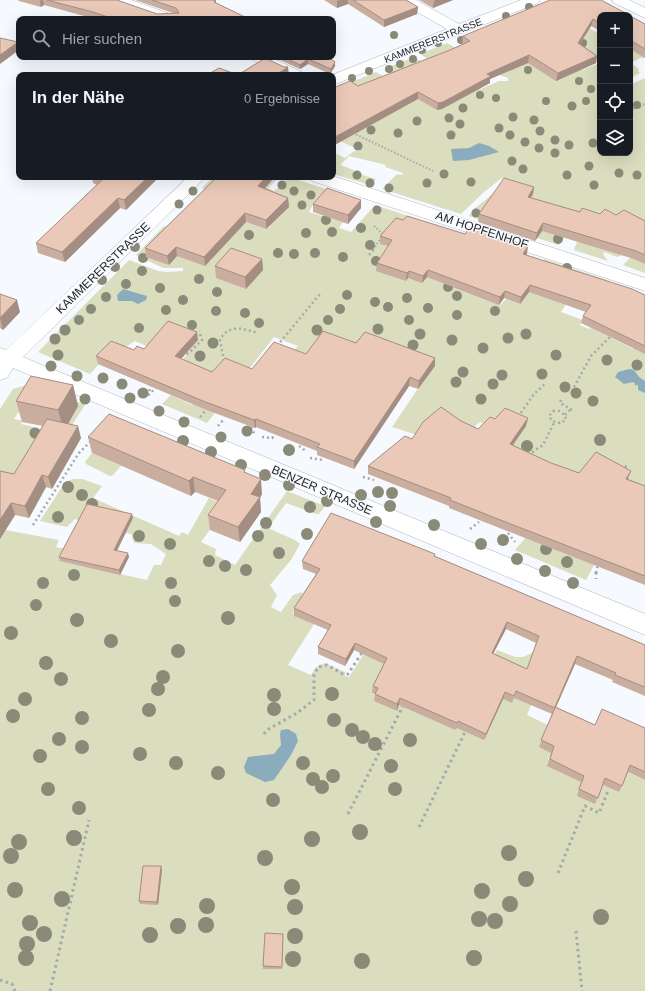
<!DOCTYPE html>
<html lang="de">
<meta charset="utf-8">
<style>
:root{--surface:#171b24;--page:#20242c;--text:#f1f3f6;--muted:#9ea1a6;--line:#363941}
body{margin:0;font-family:Arial,sans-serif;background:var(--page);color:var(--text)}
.controls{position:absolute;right:12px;top:12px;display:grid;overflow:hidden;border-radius:8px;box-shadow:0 4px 16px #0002}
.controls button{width:36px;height:36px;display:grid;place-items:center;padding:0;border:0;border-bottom:1px solid var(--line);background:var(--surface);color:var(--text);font:20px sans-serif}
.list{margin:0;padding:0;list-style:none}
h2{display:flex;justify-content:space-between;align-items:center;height:52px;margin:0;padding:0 16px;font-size:17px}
h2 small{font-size:13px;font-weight:400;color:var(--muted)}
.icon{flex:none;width:22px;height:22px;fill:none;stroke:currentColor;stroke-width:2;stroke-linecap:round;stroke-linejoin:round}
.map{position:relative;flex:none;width:645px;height:991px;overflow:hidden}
.search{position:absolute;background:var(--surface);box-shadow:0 4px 16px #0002;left:16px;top:16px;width:320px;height:44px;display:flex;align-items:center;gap:10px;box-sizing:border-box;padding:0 14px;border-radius:8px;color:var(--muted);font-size:15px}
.panel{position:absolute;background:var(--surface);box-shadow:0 4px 16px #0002;left:16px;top:72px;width:320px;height:108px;border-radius:8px}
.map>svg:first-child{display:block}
.green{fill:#daddbe}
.water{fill:#8bacbc}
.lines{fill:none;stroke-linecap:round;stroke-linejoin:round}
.minor-casing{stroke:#afb5bd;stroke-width:1}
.path-far2{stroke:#a6a8ac;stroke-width:2;stroke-dasharray:1.5 2;stroke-linecap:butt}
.path-far1{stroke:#a6a8ac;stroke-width:2.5;stroke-dasharray:2 3;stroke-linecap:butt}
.path{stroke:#a6a8ac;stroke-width:3;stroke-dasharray:2.5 3.5;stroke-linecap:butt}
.minor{fill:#fff;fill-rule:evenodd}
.tree{fill:#898a77}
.wall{fill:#c9ad9f;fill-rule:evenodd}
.shaded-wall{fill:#a48d82}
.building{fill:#eac9b9;stroke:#a48d82;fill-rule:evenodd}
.labels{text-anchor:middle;stroke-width:3;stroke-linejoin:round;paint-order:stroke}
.far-street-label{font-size:10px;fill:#242629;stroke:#f6f9fe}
.street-label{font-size:12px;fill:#242629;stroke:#f6f9fe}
</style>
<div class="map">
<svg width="645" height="991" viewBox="0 0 645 991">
<rect width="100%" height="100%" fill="#f6f9fe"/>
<g class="green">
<polygon points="589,28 600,34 600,57 576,43"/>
<polygon points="447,43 461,51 437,63 481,89 499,81 508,81 508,78 497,74 502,60 577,68 582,70 600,63 600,153 630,153 630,85 645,78 645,241 593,246 622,255 617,257 604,252 603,254 608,261 574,250 578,239 543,231 564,237 559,245 469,216 473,210 507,182 502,178 484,192 461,214 382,189 397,174 402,175 403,173 385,167 386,165 349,156 340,165 354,170 353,172 376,179 370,185 333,174 333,152 345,158 354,151 361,151 338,140 357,86 352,82 376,72 386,78 394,74 386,68 414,57 434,68 432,62 420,54"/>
<polygon points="645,43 645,58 640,58 631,63 639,69 638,71 640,73 630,78 630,50"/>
<polygon points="213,177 279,177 268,188 274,191 289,177 360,200 314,203 309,212 312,213 343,222 339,228 351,232 375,205 436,225 431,231 390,229 379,243 398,250 451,237 456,231 494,243 487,300 500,305 506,299 520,304 529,292 544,259 610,281 606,289 572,294 561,312 583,320 580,325 589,329 591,328 633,349 645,334 645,500 622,488 630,476 618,471 555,483 487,426 480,422 475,426 477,429 417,435 392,427 428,374 359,347 323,353 290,356 298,346 274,337 250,368 234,362 213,374 176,366 186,356 185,354 153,349 135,341 99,364 90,374 38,352 129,260 158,271 167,272 183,271 183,268 163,268 136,255 164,226 223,247 238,219 266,229 270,226 212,192 202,188"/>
<polygon points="632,256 645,264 645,273 623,265"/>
<polygon points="246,373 207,423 162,404 171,395 192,405"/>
<polygon points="33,383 85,405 70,428 26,401 14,419 23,421 21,424 42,429 15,475 0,479 0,409 13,389"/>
<polygon points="92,453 121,466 112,476 110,476 86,464 85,462"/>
<polygon points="73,479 82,479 102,486 93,498 179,536 182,532 188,535 209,498 227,506 201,542 216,549 215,555 235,565 287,491 325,506 319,514 316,514 286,503 269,527 270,529 295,540 300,544 291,560 270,585 277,595 271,607 281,612 293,595 302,592 303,595 293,613 295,616 314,624 288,665 311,675 316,667 325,663 345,672 345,676 349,677 366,651 389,661 372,693 396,711 400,705 455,730 464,681 512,703 514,698 531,705 527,715 548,725 551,753 548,760 619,792 627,772 645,780 645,991 0,991 0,529 59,540 56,547 67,549 61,561 147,580 154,565 161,565 166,554 151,544 134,543 131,534 126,533 133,518 82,521 75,519 67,527 40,521 65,482"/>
<polygon points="535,527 594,565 586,580 515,550"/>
<path d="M537,649L525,676L493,658L497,650C515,657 521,662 537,649Z"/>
</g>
<g class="water">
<polygon points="479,143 489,146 499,152 469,160 453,161 451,149 469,148"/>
<polygon points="123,289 147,296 146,300 138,304 132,301 118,301 117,295"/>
<polygon points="629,369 634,370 639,377 645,381 645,393 638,390 638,385 633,382 624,384 615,377 618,372"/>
<polygon points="288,729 296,734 298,741 291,755 274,780 265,782 246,773 244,767 248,757 274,754 281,745 280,734 281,730"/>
</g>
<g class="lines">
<defs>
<g id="minor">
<polygon points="111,0 131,0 176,16 178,19 158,19 113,3"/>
<polygon points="399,0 416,0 459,24 521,0 540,0 538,3 333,85 332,75 447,29 401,3"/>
<polygon points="612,0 629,0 645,8 645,18 614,3"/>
<polygon points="251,57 270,57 302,72 305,75 285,75 253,60"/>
<polygon points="333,176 645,278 645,291 312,181 310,177"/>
<polygon points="188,177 206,177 23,357 645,614 645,635 13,368 7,378 0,380 0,348 6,350"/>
</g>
</defs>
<use href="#minor" class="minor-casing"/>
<g class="path-far2">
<polyline points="630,110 645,104"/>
<polyline points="353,133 433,171"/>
<polyline points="270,177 280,179"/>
<polyline points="374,226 383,234"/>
<polyline points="373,250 383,235"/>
</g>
<g class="path-far1">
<polyline points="369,255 374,249"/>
<polyline points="277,346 320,294"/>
<polyline points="182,356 190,352 202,340 199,331"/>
<path d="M224,361L220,340C228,324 243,328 258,333"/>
<polyline points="635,385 642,378"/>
<polyline points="574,387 591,356 612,335"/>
<polyline points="148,395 157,387"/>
<polyline points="148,396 151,384"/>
<polyline points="561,400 560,403 574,411"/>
<polygon points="553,411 559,411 565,415 566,420 560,423 552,421 549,416"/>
<polyline points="565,415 571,409"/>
<polyline points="200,417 208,407"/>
<polyline points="518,417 534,394 545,384"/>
<polyline points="218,426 224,419"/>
<polyline points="251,427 255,435"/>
<polyline points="262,437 272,438 275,435"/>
<polyline points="299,446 303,448 305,453"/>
<polyline points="528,455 543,445 554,423"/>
<polyline points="310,458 323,460"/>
<polyline points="620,468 628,466"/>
<polyline points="363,477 374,480"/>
<polyline points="33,525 79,453 92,440"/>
<polyline points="470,529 479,522"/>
<polyline points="508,533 515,542"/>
<polyline points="596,573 598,564"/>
</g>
<g class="path">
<polyline points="596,572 596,579"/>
<polyline points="264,734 267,730 297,713 314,700 314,675 318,667 327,665 343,674 348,674 363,651"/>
<polyline points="348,814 404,704"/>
<polyline points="419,827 466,730"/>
<polyline points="558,873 585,806 599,813 608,791"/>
<polyline points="576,931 582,991"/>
<polyline points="0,980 12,984 15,991"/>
<polyline points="50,991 89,820"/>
</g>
<use href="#minor" class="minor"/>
</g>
<g class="tree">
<circle cx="529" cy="7" r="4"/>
<circle cx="506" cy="16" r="4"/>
<circle cx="394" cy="35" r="4"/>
<circle cx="461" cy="40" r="4"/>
<circle cx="438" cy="43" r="4"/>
<circle cx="583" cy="43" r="4"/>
<circle cx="422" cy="50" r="4"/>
<circle cx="413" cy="59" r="4"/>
<circle cx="400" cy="64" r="4"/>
<circle cx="389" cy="69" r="4"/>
<circle cx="528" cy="70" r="4"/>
<circle cx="369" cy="71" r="4"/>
<circle cx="352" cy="78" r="4"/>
<circle cx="579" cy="81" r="4"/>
<circle cx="591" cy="89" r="4"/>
<circle cx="480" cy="95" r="4"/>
<circle cx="496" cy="98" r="4"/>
<circle cx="546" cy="101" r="4"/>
<circle cx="586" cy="101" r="4"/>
<circle cx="637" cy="105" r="4"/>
<circle cx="572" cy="106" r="4.5"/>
<circle cx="463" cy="108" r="4.5"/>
<circle cx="513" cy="117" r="4.5"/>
<circle cx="449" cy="118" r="4.5"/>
<circle cx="534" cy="120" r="4.5"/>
<circle cx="417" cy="121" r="4.5"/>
<circle cx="460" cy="124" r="4.5"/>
<circle cx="499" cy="128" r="4.5"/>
<circle cx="371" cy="130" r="4.5"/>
<circle cx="540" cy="131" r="4.5"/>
<circle cx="398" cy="133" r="4.5"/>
<circle cx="451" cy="135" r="4.5"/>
<circle cx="510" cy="135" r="4.5"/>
<circle cx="555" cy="140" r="4.5"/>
<circle cx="525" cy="142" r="4.5"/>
<circle cx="593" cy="143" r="4.5"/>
<circle cx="569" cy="145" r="4.5"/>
<circle cx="358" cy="146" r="4.5"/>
<circle cx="539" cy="148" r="4.5"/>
<circle cx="555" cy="153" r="4.5"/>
<circle cx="512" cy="161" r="4.5"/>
<circle cx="589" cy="166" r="4.5"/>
<circle cx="523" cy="169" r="4.5"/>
<circle cx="619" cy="173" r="4.5"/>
<circle cx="444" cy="174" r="4.5"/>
<circle cx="357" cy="175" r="4.5"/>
<circle cx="567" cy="175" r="4.5"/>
<circle cx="637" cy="175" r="4.5"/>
<circle cx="471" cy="182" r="4.5"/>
<circle cx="370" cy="183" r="4.5"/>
<circle cx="427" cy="183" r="4.5"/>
<circle cx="282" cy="185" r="4.5"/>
<circle cx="594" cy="185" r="4.5"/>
<circle cx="389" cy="188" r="4.5"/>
<circle cx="193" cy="191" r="4.5"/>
<circle cx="294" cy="191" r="4.5"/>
<circle cx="311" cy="195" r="4.5"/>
<circle cx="179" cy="204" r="4.5"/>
<circle cx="302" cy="205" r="4.5"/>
<circle cx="377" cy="210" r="4.5"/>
<circle cx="476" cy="213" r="4.5"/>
<circle cx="326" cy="220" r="5"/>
<circle cx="361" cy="228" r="5"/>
<circle cx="332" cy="232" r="5"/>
<circle cx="306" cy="233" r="5"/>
<circle cx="249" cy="235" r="5"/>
<circle cx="558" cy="239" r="5"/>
<circle cx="370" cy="245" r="5"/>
<circle cx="135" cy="247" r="5"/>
<circle cx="278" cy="253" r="5"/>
<circle cx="315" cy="253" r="5"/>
<circle cx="294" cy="254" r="5"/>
<circle cx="343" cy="257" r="5"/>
<circle cx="143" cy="258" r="5"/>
<circle cx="376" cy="261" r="5"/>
<circle cx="115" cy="267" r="5"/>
<circle cx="567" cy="268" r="5"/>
<circle cx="142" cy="271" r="5"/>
<circle cx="199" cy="279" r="5"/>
<circle cx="102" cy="280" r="5"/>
<circle cx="126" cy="284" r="5"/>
<circle cx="448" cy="287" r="5"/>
<circle cx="160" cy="288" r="5"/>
<circle cx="217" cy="292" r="5"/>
<circle cx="347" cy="295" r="5"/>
<circle cx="457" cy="296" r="5"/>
<circle cx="106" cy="297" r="5"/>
<circle cx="407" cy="298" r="5"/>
<circle cx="183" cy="300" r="5"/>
<circle cx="375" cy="302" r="5"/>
<circle cx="388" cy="307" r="5"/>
<circle cx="428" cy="308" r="5"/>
<circle cx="91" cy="309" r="5"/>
<circle cx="340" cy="309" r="5"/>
<circle cx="166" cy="310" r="5"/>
<circle cx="216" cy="311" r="5"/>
<circle cx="495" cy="311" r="5"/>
<circle cx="245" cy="313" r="5"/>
<circle cx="457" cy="315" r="5"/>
<circle cx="79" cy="320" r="5"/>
<circle cx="328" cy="320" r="5"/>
<circle cx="409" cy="320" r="5"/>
<circle cx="259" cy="323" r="5"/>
<circle cx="192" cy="325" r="5"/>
<circle cx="139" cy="328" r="5"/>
<circle cx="378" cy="329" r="5.5"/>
<circle cx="65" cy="330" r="5.5"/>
<circle cx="317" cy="330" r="5.5"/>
<circle cx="420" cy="334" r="5.5"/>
<circle cx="526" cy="334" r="5.5"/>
<circle cx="508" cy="338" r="5.5"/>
<circle cx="55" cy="339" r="5.5"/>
<circle cx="452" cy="340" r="5.5"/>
<circle cx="213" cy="343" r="5.5"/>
<circle cx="413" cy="345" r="5.5"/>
<circle cx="483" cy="348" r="5.5"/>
<circle cx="58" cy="355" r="5.5"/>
<circle cx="556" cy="355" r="5.5"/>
<circle cx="200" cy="356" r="5.5"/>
<circle cx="607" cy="360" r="5.5"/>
<circle cx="637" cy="365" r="5.5"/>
<circle cx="51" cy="366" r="5.5"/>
<circle cx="463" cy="372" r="5.5"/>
<circle cx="542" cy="374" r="5.5"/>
<circle cx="502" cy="375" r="5.5"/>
<circle cx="77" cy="376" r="5.5"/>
<circle cx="103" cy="378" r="5.5"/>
<circle cx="456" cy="382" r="5.5"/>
<circle cx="122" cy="384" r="5.5"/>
<circle cx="493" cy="384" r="5.5"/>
<circle cx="565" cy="387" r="5.5"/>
<circle cx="143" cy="393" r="5.5"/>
<circle cx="576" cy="393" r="5.5"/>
<circle cx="130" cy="398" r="5.5"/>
<circle cx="85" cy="399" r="5.5"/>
<circle cx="481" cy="399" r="5.5"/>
<circle cx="593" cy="401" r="5.5"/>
<circle cx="159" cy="411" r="5.5"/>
<circle cx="184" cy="422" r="5.5"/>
<circle cx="247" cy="431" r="5.5"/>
<circle cx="35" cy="433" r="5.5"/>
<circle cx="221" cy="437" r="5.5"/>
<circle cx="600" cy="440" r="6"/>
<circle cx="183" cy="441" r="6"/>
<circle cx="527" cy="446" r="6"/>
<circle cx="289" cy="450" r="6"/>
<circle cx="211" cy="452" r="6"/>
<circle cx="241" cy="465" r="6"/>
<circle cx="265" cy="475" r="6"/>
<circle cx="289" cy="485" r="6"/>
<circle cx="68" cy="487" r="6"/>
<circle cx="378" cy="492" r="6"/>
<circle cx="392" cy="493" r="6"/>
<circle cx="82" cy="495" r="6"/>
<circle cx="361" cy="495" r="6"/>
<circle cx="327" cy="501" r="6"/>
<circle cx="92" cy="504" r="6"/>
<circle cx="390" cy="506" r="6"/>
<circle cx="310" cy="507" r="6"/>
<circle cx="58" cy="517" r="6"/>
<circle cx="376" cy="522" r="6"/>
<circle cx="266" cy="523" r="6"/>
<circle cx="434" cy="525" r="6"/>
<circle cx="307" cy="534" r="6"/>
<circle cx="139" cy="536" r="6"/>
<circle cx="258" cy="536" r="6"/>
<circle cx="503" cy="540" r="6"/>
<circle cx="170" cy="544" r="6"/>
<circle cx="481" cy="544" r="6"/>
<circle cx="546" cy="549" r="6"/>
<circle cx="279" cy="553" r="6"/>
<circle cx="517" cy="559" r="6"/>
<circle cx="209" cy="561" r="6"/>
<circle cx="567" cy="562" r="6"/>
<circle cx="225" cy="566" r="6"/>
<circle cx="246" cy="570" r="6"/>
<circle cx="545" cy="571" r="6"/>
<circle cx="74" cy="575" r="6"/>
<circle cx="43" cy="583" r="6"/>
<circle cx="171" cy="583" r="6"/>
<circle cx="573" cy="583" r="6"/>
<circle cx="175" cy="601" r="6"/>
<circle cx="36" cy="605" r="6"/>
<circle cx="228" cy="618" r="7"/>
<circle cx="77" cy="620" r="7"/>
<circle cx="11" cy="633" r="7"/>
<circle cx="111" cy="641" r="7"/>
<circle cx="178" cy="651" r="7"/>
<circle cx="46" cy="663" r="7"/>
<circle cx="163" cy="677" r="7"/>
<circle cx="61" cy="679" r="7"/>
<circle cx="158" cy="689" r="7"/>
<circle cx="332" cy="694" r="7"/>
<circle cx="274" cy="695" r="7"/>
<circle cx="25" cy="699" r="7"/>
<circle cx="274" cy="709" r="7"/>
<circle cx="149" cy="710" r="7"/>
<circle cx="13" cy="716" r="7"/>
<circle cx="82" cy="718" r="7"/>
<circle cx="334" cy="720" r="7"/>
<circle cx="352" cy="730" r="7"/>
<circle cx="363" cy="737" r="7"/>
<circle cx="59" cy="739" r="7"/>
<circle cx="410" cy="740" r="7"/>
<circle cx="375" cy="744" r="7"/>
<circle cx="82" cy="747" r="7"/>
<circle cx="140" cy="754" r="7"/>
<circle cx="40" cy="756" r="7"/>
<circle cx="176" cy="763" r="7"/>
<circle cx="303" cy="763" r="7"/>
<circle cx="391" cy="766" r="7"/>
<circle cx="218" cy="773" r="7"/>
<circle cx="333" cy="776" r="7"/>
<circle cx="313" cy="779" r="7"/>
<circle cx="322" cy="787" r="7"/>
<circle cx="48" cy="789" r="7"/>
<circle cx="395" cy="789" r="7"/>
<circle cx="273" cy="800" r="7"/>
<circle cx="79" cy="808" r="7"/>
<circle cx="360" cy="832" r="8"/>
<circle cx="74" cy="838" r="8"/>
<circle cx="312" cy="839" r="8"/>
<circle cx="19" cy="842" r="8"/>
<circle cx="509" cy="853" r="8"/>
<circle cx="11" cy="856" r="8"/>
<circle cx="265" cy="858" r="8"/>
<circle cx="526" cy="879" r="8"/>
<circle cx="292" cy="887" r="8"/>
<circle cx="15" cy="890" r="8"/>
<circle cx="482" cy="891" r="8"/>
<circle cx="62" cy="899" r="8"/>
<circle cx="510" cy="904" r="8"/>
<circle cx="207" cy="906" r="8"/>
<circle cx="295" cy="907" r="8"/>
<circle cx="601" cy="917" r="8"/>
<circle cx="479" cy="919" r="8"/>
<circle cx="495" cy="921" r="8"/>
<circle cx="30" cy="923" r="8"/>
<circle cx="206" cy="925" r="8"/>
<circle cx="178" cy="926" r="8"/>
<circle cx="44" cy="934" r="8"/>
<circle cx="150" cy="935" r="8"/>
<circle cx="295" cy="936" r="8"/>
<circle cx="27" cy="944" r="8"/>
<circle cx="26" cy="958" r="8"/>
<circle cx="474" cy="958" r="8"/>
<circle cx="293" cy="959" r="8"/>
<circle cx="362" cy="961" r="8"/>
</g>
<g class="wall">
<polygon points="18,0 117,0 157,14 173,13 135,0 213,0 216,1 216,3 249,19 95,19 44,5 41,7 19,1"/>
<polygon points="324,0 406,0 418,7 417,14 384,27 348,4 337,8"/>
<polygon points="419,0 453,0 433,8"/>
<polygon points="600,15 600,31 591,26 580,44 597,56 596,63 556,81 528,63 490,79 490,83 442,109 437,110 418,99 358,86 450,50 463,44 462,44 463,36"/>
<polygon points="630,16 645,24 645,58 630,49"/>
<polygon points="190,57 199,57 195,59"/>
<polygon points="278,57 328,57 335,66 330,74 308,64 300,69 278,59"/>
<polygon points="92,177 159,177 126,210 120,208 65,262 38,253 36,243 97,185 93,183"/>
<polygon points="217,177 272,177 272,180 265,188 288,198 289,207 266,229 246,222 205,266 177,256 169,265 146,257 145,248"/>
<polygon points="534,187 533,194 531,198 580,212 616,215 645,221 645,264 634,259 542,231 535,241 478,222 479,214"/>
<polygon points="313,204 361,208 348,224 313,212"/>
<polygon points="403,220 527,254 526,255 645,295 645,354 581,323 583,316 586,312 529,292 520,304 504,298 499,305 427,277 422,283 408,278 406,281 376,271 377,263 388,246 380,244 380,236"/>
<polygon points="262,259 263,270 246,289 216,278 215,266"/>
<polygon points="0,294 20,312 3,330 0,328"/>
<polygon points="198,340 181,359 212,372 252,369 306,354 356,343 435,366 418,389 409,386 354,469 317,455 317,451 256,427 255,428 204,409 98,364 96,356"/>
<polygon points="73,385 78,406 68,424 81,438 52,489 46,487 29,518 15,515 0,539 0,471 14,474 43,426 22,422 16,401"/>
<polygon points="528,418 526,426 513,445 551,463 579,473 628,479 645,486 645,585 502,529 449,508 449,506 368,474 368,466 412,439 461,421 478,429 495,419"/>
<polygon points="88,437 245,472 262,494 260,498 261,512 240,542 210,530 208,515 218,501 195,492 191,496 92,453"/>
<polygon points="133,518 117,551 129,557 120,575 60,561 59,557"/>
<path d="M435,554L434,556L645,645V696L612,682L613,680L575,664L556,707L595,725L645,728V780L628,772L622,786L619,792L603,785L595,804L577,796L581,782L547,766L551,753L539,747L552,714L514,698L512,703L503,699L484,740L457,728L455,730L399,705L397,711L374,701L375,694L372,693L373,686L384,664L354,650L345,666L318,654V647L328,630L294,616V608L316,574L303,569L302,561ZM506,629L536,643L527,669L493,654Z"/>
<polygon points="162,870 158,905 140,904 139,901"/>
<polygon points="283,934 282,969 263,969 263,966"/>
</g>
<g class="shaded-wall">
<polygon points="41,0 43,0 44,5 41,7 40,1"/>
<polygon points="340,0 348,0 348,4 337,8 337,1"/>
<polygon points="435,0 453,0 433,8 434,1"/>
<polygon points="418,7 417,14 384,27 384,20"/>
<polygon points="593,19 591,26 576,50 578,43"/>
<polygon points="18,42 19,50 0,64 0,55"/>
<polygon points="529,55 528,63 490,79 490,83 442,109 437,110 438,103 487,74"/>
<polygon points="597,56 596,63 556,81 558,73"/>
<polygon points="308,59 308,64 300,69 300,65"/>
<polygon points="335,62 335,66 330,74 331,69"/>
<polygon points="288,67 289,75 276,75"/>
<polygon points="418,92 418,99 333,146 333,138"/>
<polygon points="148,177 159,177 126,210 124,200"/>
<polygon points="266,177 272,177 272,180 259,195 258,186"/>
<polygon points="534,187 533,194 527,205 528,197"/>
<polygon points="118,198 120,208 65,262 62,252"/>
<polygon points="288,198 289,207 266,229 266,220"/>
<polygon points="361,200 361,208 348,224 348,215"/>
<polygon points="245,213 246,222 205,266 204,257"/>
<polygon points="543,223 542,231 535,241 537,233"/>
<polygon points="528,246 527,254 522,261 523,254"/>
<polygon points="176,247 177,256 169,265 167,256"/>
<polygon points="262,259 263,270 246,289 245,277"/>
<polygon points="428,270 427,277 422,283 423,276"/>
<polygon points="409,271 408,278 406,281 407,273"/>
<polygon points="530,285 529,292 520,304 521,297"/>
<polygon points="505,291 504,298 499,305 500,297"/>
<polygon points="17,300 20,312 3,330 0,318"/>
<polygon points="197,332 198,340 176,364 175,356"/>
<polygon points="435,358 435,366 418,389 419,381"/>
<polygon points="410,377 409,386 354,469 354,461"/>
<polygon points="73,385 78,406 64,431 58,410"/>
<polygon points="528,418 526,426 508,452 510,444"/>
<polygon points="256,419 256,427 255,428 254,420"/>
<polygon points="78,426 81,438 52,489 48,477"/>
<polygon points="631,471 628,479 623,487 626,479"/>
<polygon points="42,475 46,487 29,518 25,506"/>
<polygon points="193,477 195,492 191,496 189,481"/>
<polygon points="261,479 262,494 260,498 261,512 240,542 238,527 251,494"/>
<polygon points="11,503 15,515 0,539 0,520"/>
<polygon points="132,514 133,518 115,554 114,550"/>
<polygon points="128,553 129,557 120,575 119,570"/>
<polygon points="507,622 506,629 490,660 492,653"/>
<polygon points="355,643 354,650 345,666 346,659"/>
<polygon points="577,656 575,664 553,714 555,707"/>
<polygon points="505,692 503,699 484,740 486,734"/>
<polygon points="400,698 399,705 397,711 397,704"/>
<polygon points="161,866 162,870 158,905 157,902"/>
</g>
<g class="building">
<polygon points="47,0 117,0 157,14 179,13 176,8 152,0 213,0 216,1 214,2 249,19 114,19 93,12"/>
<polygon points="353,0 406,0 418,7 384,20"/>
<polygon points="550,0 601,0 629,15 600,15 600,23 593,19 578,43 597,56 558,73 529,55 487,74 491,76 443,102 438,103 418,92 333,138 333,88 350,81 358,86 450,50 470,41 463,36"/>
<polygon points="630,16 645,24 645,49 630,40"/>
<polygon points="0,38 18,42 0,55"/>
<polygon points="283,57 328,57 335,62 331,69 308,59 300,65"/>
<polygon points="265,58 284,67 288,67 276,75 207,75 219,68 238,75"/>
<polygon points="102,177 148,177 124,200 118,198 62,252 36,243 104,178"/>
<polygon points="217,177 266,177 258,186 288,198 266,220 245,213 204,257 176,247 167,256 145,248"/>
<polygon points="504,178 534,187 528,197 580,212 582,208 600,214 605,209 616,215 624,210 645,221 645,255 636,251 543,223 537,233 479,214"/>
<polygon points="327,188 361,200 348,215 313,204"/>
<polygon points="407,216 465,234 470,227 528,246 523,254 632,289 645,295 645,346 583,316 591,305 530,285 521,297 505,291 500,297 428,270 423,276 409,271 407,273 377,263 392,240 380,236 396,218 403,220"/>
<polygon points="231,248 262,259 245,277 215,266"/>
<polygon points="0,294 17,300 0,318"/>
<polygon points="168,321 197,332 175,356 212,372 225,358 252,369 274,342 306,354 323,331 356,343 365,332 435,358 419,381 410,377 354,461 317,447 320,444 256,419 254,420 203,401 96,356 111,341 134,350 137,346 144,349"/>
<polygon points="31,376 73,385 58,410 16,401"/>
<polygon points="441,407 461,421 478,429 490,417 495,419 505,408 528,418 510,444 551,463 579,473 596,452 631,471 626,479 645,486 645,576 503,521 450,500 451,498 368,466 405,436 412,439 423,422"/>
<polygon points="109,414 245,470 244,472 261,479 251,494 260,497 238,527 208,515 226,490 193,477 189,481 88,437"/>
<polygon points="47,419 78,426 48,477 42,475 25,506 11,503 0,520 0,471 14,474"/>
<polygon points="87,504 132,514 114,550 128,553 119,570 59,557"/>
<path d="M331,513L435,554L434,556L645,645V687L615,675L616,673L577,656L555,707L595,725L602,709L645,728V772L630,765L622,786L605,778L598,798L579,789L584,776L550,759L554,746L541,740L555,708L516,691L514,696L505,692L486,734L458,721L457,723L400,698L397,704L375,694L378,688L373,686L387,658L355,643L346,659L318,647L331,625L294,608L320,569L302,561ZM507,622L539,636L527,669L492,653Z"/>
<polygon points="143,866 161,866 157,902 139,901"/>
<polygon points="265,933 283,934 282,967 263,966"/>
</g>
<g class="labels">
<g class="far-street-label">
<text transform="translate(433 40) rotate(-22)" y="4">KAMMERERSTRASSE</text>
</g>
<g class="street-label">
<text transform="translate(482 230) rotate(18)" y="4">AM HOPFENHOF</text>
<text transform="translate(103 268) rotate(-44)" y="4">KAMMERERSTRASSE</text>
<text transform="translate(322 490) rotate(23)" y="4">BENZER STRASSE</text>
</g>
</g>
</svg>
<div class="controls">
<button>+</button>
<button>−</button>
<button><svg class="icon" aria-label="locate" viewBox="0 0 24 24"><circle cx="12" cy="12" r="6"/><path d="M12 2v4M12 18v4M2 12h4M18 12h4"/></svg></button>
<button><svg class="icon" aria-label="layers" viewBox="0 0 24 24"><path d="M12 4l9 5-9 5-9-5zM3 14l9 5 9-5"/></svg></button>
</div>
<div class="search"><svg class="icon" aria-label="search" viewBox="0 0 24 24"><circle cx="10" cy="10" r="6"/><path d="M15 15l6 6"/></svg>Hier suchen</div>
<section class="panel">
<h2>In der Nähe<small>0 Ergebnisse</small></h2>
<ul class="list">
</ul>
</section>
</div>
